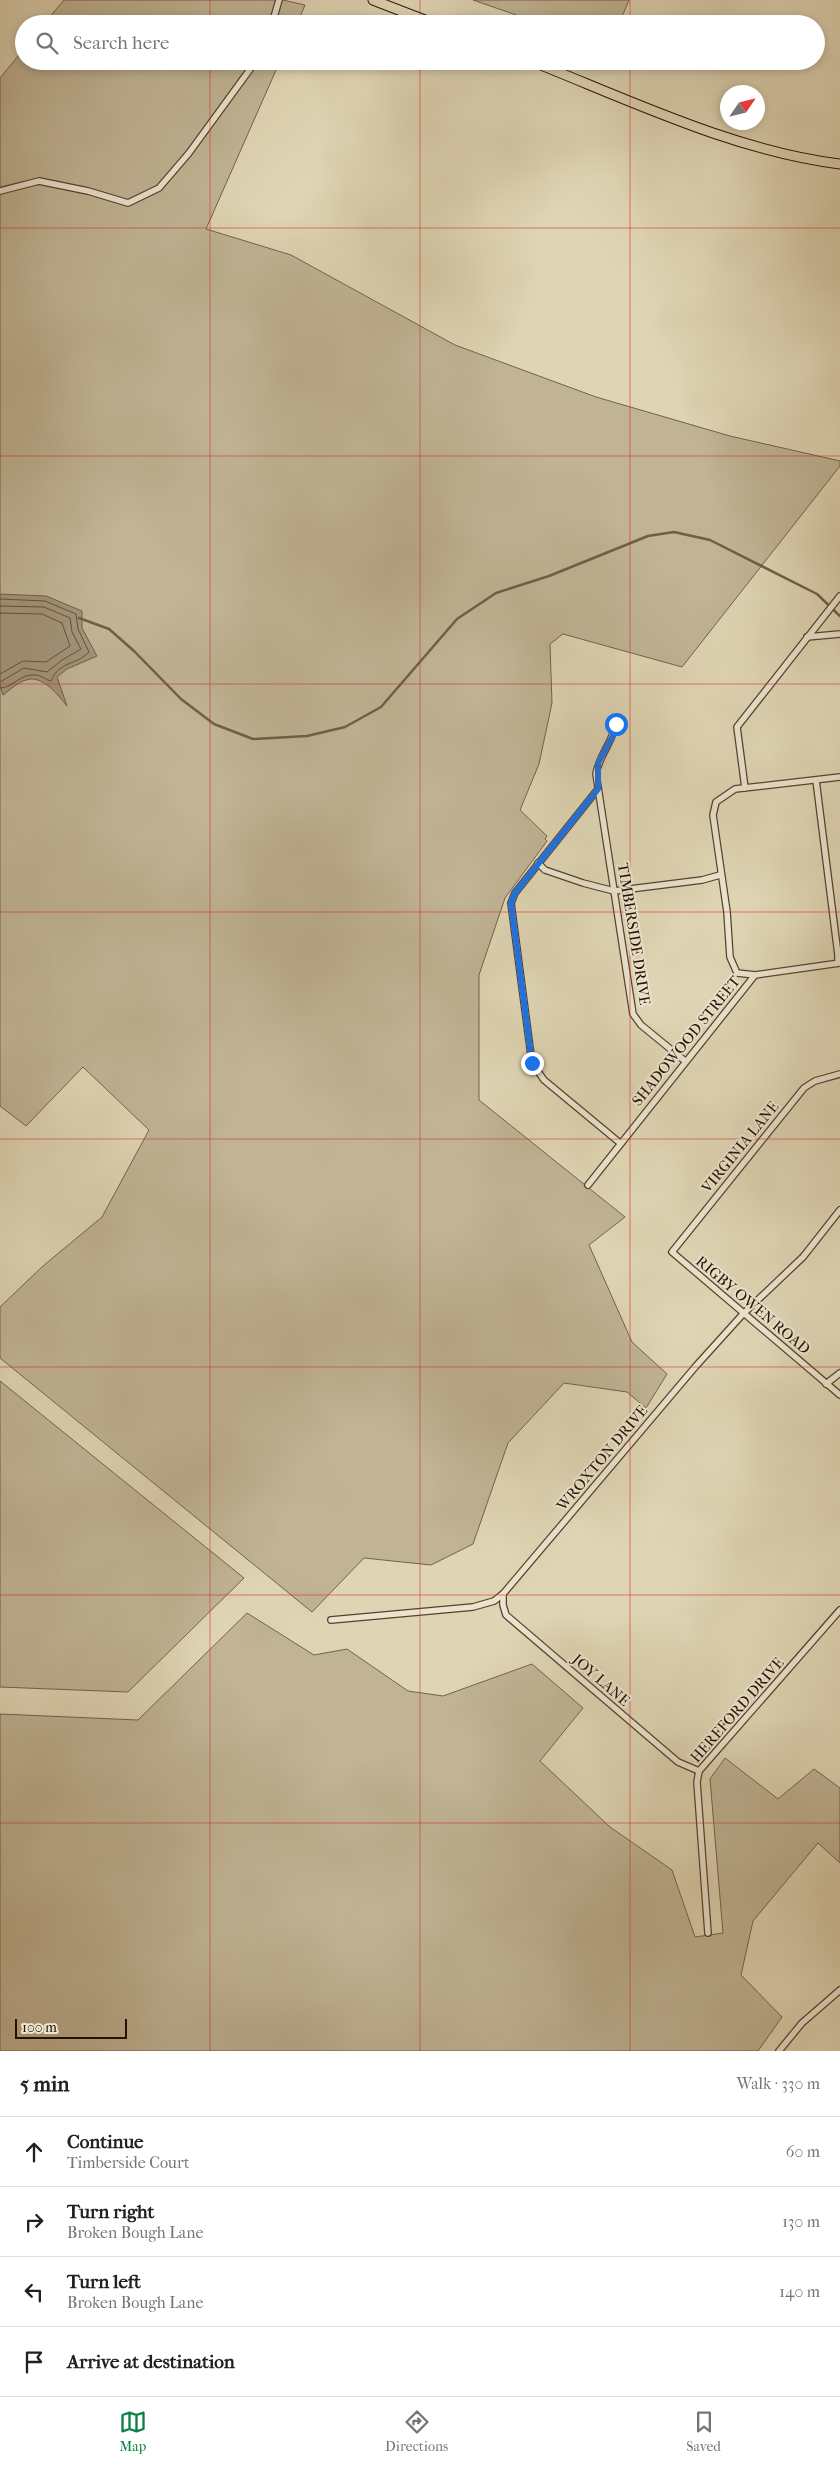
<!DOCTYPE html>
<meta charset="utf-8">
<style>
:root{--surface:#fff;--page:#f6f6f6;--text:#202124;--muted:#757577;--line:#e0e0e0;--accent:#0b8043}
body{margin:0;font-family:"IM FELL French Canon",serif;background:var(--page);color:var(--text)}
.compass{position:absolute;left:720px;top:85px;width:45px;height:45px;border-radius:50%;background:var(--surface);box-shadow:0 2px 8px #0003;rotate:55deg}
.scale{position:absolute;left:15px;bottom:12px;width:112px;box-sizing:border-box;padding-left:5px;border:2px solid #281000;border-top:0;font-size:14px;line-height:18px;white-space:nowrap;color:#281000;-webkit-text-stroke:4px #eae4ce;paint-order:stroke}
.stop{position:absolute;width:15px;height:15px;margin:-11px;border:4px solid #1a73e8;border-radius:50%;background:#fff}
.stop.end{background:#1a73e8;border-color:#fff;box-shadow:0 1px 5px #0008}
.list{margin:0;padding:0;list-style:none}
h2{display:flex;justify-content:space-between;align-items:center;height:65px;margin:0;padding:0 20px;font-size:21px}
h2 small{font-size:16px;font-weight:400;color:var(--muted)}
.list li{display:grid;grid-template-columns:32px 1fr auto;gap:15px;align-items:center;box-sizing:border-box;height:70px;padding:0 20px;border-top:1px solid var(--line)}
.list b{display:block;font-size:19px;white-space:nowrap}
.list p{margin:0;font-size:16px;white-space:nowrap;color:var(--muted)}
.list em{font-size:16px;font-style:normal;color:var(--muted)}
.icon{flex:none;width:28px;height:28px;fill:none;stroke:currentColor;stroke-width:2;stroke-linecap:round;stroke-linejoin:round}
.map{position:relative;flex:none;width:840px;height:2051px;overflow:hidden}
.search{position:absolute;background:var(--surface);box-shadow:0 2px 8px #0003;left:15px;right:15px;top:15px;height:55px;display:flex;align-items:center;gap:12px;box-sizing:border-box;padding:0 18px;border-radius:28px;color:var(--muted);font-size:19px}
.sheet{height:345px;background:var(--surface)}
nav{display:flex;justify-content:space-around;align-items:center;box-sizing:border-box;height:70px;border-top:1px solid var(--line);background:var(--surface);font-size:14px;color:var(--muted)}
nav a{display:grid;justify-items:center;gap:2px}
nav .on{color:var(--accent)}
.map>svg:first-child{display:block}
.green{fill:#c0b495;stroke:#74624a}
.water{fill:#a19277;stroke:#715e47}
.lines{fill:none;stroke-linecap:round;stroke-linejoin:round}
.shore{stroke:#64513c;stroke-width:1}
.stream{stroke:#715e47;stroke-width:2.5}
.street-casing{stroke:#56412d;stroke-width:8}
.primary-casing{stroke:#281000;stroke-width:11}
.street{stroke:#eae4ce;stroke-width:5.5}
.primary{stroke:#dfd5b4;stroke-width:9}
.route{stroke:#1a73e8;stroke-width:6}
.grid{fill:none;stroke:#d62828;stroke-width:1;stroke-opacity:0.55}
.labels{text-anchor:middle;stroke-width:4;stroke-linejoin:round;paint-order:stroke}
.street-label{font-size:15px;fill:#281000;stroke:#eae4ce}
</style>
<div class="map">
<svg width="840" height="2051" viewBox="0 0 840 2051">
<rect width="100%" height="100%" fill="#dfd5b4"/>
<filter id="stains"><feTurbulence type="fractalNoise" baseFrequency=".004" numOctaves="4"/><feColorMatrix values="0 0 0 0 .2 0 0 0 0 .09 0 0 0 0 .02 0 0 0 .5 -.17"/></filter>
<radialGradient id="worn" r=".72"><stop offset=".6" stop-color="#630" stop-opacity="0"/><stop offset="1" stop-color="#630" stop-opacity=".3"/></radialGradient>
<g class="green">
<polygon points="64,0 283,0 305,5 297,24 44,24"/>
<polygon points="473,0 629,0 619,24 542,24"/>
<polygon points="24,49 24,61 280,61 206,229 291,255 455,345 596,397 730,436 840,461 840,466 682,667 563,634 550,644 552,703 539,764 520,810 547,836 545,839 547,841 505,898 479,975 479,1100 625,1217 589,1245 632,1342 667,1374 646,1408 627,1392 564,1383 508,1443 473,1544 431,1565 364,1558 312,1612 0,1358 0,1307 43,1266 102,1217 149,1130 83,1067 26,1126 0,1106 0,78"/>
<polygon points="0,1381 244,1578 128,1692 0,1687"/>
<polygon points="247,1613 314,1655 347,1649 408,1691 443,1696 532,1664 583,1708 540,1761 610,1827 672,1870 695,1937 723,1933 710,1779 725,1758 778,1799 814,1769 840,1788 840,1863 818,1843 753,1921 741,1975 782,2017 758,2051 0,2051 0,1714 138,1720"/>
</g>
<path class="water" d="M0,594L46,596L82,611V628L97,656L67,669L57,677L67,706C58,695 42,674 26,680C18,682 10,690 3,695L0,685Z"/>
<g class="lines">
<g class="shore">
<path d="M0,599L45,601L76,614L78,629L89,652C77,665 59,661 51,681C46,680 42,676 37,675C19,673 14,688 0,688"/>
<polyline points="0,606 44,607 70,618 72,632 81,649 62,660 47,672 24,668 0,682"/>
<polyline points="0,613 42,614 62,623 70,646 46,662 23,661 0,674"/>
</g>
<polyline class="stream" points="79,618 109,629 134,651 181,699 214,724 253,739 307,736 345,727 381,707 457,619 496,593 549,576 648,536 674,532 710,540 817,594 840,616"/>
<defs>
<g id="street">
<polyline points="272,24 279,0"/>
<polyline points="0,191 39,181 88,191 128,203 159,188 189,153 256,61"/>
<polyline points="807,637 840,634"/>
<path d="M616,723C613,742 599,755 596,774L633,1014L641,1025L685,1061"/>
<polyline points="816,780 838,955 838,963"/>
<polyline points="745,788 737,727 840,596"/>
<polyline points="598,789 515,893 511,903 532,1063 544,1080 620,1143"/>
<polyline points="538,863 545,870 583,883 614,891 702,880 720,875"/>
<polyline points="755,975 737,973 730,957 727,912 713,815 716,802 735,789 840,777"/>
<polyline points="840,1074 815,1081 804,1088 672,1252 840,1395"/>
<polyline points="588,1185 755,975 840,963"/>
<polyline points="826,1384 840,1373"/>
<polyline points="503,1594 503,1605 506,1615 678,1762 699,1771"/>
<polyline points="331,1620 473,1607 494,1601 503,1594 696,1366 743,1314 803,1257 840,1210"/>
<polyline points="708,1933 697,1782 699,1771 840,1610"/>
<polyline points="779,2051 802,2023 840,1990"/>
</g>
<g id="primary">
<polyline points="373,0 435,24"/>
<path d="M531,61C629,100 735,151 840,164"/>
</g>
</defs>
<use href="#street" class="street-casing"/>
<use href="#primary" class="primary-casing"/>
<use href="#street" class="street"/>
<use href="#primary" class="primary"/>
</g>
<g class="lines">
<polyline class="route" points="532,1063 511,903 515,893 598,789 598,763 615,732 616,724"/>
</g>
<path class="grid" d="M210,0V24M420,0V24M630,0V24M210,61V2051M420,61V2051M630,61V2051M0,228H840M0,456H840M0,684H840M0,912H840M0,1139H840M0,1367H840M0,1595H840M0,1823H840"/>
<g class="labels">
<g class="street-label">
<text transform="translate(634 934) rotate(81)" y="5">TIMBERSIDE DRIVE</text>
<text transform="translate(686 1041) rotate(-51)" y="5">SHADOWOOD STREET</text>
<text transform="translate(740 1147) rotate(-51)" y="5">VIRGINIA LANE</text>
<text transform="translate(753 1305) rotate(40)" y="5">RIGBY OWEN ROAD</text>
<text transform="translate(602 1458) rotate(-50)" y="5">WROXTON DRIVE</text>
<text transform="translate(601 1680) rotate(41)" y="5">JOY LANE</text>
<text transform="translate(737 1710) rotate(-49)" y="5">HEREFORD DRIVE</text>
</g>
</g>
<rect width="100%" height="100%" filter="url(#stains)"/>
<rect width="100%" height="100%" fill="url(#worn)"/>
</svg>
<svg class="compass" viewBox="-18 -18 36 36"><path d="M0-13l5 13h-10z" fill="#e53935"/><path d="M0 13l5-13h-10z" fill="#757577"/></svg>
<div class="scale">100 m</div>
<div class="stop" style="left:616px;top:724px"></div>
<div class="stop end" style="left:532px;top:1063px"></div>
<div class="search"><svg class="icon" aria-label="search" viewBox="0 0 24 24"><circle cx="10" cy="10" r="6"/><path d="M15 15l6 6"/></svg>Search here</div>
</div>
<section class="sheet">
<h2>5 min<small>Walk · 330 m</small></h2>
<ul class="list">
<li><svg class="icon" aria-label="ahead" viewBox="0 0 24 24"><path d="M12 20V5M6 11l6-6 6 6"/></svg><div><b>Continue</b><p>Timberside Court</p></div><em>60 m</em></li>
<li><svg class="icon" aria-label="right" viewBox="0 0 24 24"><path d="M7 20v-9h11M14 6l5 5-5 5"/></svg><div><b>Turn right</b><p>Broken Bough Lane</p></div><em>130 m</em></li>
<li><svg class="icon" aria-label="left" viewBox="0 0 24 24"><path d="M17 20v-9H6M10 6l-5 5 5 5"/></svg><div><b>Turn left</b><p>Broken Bough Lane</p></div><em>140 m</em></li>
<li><svg class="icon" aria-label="arrive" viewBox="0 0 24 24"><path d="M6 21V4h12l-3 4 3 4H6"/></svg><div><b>Arrive at destination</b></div></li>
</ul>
</section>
<nav>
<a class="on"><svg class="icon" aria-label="map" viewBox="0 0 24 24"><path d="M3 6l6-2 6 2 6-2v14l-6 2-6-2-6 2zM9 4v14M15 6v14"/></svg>Map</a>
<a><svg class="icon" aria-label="directions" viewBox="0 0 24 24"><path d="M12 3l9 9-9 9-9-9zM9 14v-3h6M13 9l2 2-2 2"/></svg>Directions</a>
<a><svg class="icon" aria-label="saved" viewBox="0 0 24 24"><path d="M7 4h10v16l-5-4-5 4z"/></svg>Saved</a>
</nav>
